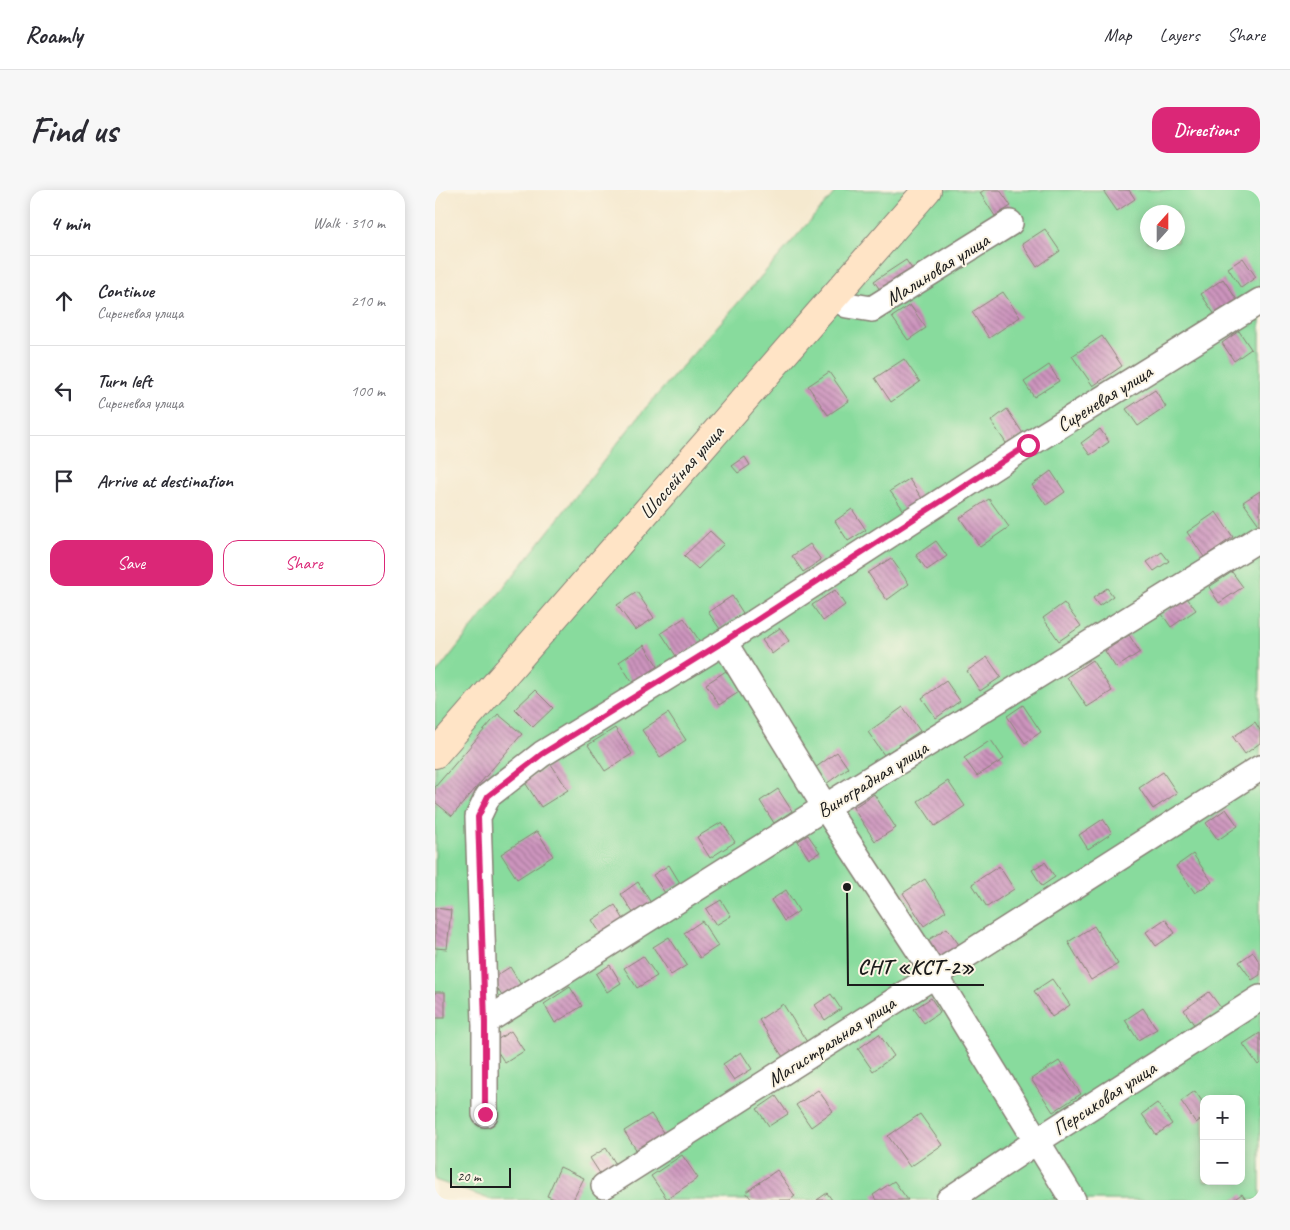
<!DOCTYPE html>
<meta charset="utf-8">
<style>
:root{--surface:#fff;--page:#f7f7f7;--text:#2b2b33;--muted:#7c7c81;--line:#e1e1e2;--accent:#db2777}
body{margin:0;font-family:Caveat,sans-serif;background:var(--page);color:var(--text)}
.controls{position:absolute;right:15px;bottom:15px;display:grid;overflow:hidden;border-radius:10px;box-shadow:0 2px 12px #0003}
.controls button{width:45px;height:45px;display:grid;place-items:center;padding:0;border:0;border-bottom:1px solid var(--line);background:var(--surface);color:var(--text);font:25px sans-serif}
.compass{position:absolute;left:705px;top:15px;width:45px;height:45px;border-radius:50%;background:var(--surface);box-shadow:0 2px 12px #0003;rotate:21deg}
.scale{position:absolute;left:15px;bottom:12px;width:61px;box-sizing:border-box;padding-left:5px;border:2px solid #1c1c1c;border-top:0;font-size:14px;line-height:18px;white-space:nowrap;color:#1c1c1c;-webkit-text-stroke:4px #fcf5e5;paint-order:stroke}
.stop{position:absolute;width:15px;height:15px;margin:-11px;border:4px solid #db2777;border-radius:50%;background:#fff}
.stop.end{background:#db2777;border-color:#fff;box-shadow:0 1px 5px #0008}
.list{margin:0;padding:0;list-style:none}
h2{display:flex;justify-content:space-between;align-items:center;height:65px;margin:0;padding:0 20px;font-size:21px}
h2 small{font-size:16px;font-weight:400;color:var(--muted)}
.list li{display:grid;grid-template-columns:32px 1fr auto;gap:15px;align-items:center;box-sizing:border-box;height:90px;padding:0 20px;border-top:1px solid var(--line)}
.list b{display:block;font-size:19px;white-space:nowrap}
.list p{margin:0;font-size:16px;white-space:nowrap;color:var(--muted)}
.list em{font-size:16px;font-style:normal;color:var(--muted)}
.actions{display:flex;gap:10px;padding:15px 20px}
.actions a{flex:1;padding:11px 0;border:1px solid var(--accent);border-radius:15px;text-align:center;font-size:18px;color:var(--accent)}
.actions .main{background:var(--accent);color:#fff}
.icon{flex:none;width:28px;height:28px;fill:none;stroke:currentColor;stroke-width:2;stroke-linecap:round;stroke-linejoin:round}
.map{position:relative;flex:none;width:825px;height:1010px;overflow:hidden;border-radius:15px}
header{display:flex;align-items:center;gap:30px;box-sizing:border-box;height:70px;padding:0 25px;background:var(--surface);border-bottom:1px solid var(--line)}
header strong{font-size:24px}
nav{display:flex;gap:28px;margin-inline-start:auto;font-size:18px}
.intro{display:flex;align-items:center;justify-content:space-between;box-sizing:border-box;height:120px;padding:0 30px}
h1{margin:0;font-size:35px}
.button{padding:12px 22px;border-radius:15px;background:var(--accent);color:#fff;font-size:18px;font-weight:700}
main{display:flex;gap:30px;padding:0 30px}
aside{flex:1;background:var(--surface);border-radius:15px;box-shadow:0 2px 12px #0003}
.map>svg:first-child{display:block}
.garden{fill:#88db9d;stroke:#527c5c;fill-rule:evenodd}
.building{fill:url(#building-back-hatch)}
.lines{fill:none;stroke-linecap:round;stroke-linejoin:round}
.street-casing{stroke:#888276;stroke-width:28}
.secondary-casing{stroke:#888276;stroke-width:30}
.street{stroke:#fff;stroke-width:25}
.secondary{stroke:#ffe4c6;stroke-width:28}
.route{stroke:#db2777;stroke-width:6}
.labels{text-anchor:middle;stroke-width:4;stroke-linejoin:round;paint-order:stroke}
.street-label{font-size:20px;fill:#1c1c1c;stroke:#fcf5e5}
.leader{fill:none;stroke:#1c1c1c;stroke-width:2}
.callout-dot{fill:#1c1c1c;stroke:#fcf5e5;stroke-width:2}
.callout-label{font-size:21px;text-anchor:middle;font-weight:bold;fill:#1c1c1c;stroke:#fcf5e5;stroke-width:4;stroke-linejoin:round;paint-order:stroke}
</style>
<header>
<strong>Roamly</strong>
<nav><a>Map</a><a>Layers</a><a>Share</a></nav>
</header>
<div class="intro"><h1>Find us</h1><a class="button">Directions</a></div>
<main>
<aside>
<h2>4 min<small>Walk · 310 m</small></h2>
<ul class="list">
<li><svg class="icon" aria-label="ahead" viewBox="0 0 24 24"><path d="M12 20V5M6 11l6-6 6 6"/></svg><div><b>Continue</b><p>Сиреневая улица</p></div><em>210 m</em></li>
<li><svg class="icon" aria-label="left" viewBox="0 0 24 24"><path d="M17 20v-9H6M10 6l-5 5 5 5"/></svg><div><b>Turn left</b><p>Сиреневая улица</p></div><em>100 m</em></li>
<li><svg class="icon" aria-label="arrive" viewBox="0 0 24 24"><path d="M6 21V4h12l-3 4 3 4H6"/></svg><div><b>Arrive at destination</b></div></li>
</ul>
<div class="actions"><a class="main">Save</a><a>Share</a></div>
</aside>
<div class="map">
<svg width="825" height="1010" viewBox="0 0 825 1010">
<defs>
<pattern id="building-back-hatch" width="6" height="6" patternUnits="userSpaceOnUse" patternTransform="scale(1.25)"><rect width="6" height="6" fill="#cc94bd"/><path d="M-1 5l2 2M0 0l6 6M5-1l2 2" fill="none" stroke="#a57899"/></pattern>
</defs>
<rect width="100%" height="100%" fill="#fcf5e5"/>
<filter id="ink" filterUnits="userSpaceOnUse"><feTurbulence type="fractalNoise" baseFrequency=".02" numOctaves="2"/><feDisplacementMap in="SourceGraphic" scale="10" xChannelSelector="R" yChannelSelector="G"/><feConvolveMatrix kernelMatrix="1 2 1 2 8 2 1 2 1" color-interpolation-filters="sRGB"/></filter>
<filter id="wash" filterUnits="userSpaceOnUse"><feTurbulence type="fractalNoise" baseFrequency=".0096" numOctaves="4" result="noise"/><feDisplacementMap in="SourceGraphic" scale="20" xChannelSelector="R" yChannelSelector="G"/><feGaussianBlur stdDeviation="1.12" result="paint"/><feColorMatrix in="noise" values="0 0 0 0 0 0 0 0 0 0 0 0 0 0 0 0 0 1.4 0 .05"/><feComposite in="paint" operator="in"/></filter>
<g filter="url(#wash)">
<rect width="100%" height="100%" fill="#f5e9cf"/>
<path class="garden" d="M402,0H825V1010H57L0,990V485L208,221ZM712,22H742V52H712ZM769,909H806V991H769Z"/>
<g id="blocks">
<g class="building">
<polygon points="549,0 565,0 576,16 560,26 545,3"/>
<polygon points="673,0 694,0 700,9 682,21 669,2"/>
<polygon points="610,39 625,61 602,77 587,54"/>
<polygon points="808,68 821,87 806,98 793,78"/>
<polygon points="471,70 481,85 449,106 439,91"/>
<polygon points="788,89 802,110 780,125 766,104"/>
<polygon points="568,102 585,127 554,148 537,122"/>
<polygon points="475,115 491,138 473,150 457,127"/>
<polygon points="804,141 816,159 799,171 787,153"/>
<polygon points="667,146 687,176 658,196 637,166"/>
<polygon points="469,169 485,192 456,212 440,188"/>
<polygon points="614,175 624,191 599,207 589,192"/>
<polygon points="394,182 414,211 393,225 373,196"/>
<polygon points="720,200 731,217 703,236 691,219"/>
<polygon points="572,219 589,245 573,256 556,231"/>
<polygon points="665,239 674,252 655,265 646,253"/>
<polygon points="310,267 315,275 303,283 297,276"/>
<polygon points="616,281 630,302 611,315 597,295"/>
<polygon points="474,289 488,310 470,322 455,301"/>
<polygon points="825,301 825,336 808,312"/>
<polygon points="554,309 574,337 545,357 525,328"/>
<polygon points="417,319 431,340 413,351 400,331"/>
<polygon points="781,322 798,347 769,367 752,342"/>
<polygon points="275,341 289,354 263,379 249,366"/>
<polygon points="501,351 512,366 492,380 481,365"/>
<polygon points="375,354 386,370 368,382 357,366"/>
<polygon points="727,362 734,371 719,381 712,372"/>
<polygon points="456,368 474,394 452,410 433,383"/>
<polygon points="797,382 808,397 784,413 774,397"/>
<polygon points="672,398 678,406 664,416 658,408"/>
<polygon points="400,400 410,415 388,431 377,415"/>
<polygon points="202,402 219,428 200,440 182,415"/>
<polygon points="297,406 308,423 285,439 273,422"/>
<polygon points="752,408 761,420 736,437 727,424"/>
<polygon points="629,413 646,436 624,451 608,428"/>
<polygon points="249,428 266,453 243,469 226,443"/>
<polygon points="345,438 354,451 337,464 327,450"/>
<polygon points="694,445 705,462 681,478 670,461"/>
<polygon points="209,455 224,478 199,495 184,472"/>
<polygon points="552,467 566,487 545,501 532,481"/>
<polygon points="657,470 677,501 652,517 632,487"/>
<polygon points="291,481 304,502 284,515 271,494"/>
<polygon points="511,491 525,511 501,528 487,508"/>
<polygon points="100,500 118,518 98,537 80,519"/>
<polygon points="588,515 606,542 590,553 572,526"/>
<polygon points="468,517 485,541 449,565 433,542"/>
<polygon points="233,523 251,550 225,567 207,540"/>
<polygon points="63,524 87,544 17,626 0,612 0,597"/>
<polygon points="820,532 825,540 825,553 810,564 798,547"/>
<polygon points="180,538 197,564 170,581 153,555"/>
<polygon points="556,550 569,569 542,586 529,568"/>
<polygon points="402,562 413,578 391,594 380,578"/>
<polygon points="116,574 133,600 106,617 89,591"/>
<polygon points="728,582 742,603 718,619 704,598"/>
<polygon points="513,591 530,616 500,636 483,611"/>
<polygon points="343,599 357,621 339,633 325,611"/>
<polygon points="439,604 461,638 440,651 418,618"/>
<polygon points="791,619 803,636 783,650 771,633"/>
<polygon points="668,629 677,643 653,659 644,645"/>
<polygon points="287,632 300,652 275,668 262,647"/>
<polygon points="102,641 118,666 82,689 66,664"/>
<polygon points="373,645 385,662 374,669 363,651"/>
<polygon points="758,664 777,692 760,703 741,676"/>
<polygon points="610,672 620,687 607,696 597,680"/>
<polygon points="234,675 245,693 230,703 218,685"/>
<polygon points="564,676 579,699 552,717 537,694"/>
<polygon points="490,689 511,721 489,736 468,703"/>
<polygon points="203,692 221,721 204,732 186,704"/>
<polygon points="351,700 364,721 349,731 336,710"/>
<polygon points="286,710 296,726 281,735 271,719"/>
<polygon points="180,715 194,738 171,752 157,730"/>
<polygon points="0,718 16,720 12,759 0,758"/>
<polygon points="730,729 740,743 721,756 711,742"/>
<polygon points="267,731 283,756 265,768 249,743"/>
<polygon points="659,736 683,774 656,790 633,752"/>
<polygon points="512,738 525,756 499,773 487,754"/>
<polygon points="234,747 252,775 236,785 218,757"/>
<polygon points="818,762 825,773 825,785 817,790 804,772"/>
<polygon points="208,766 222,786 202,798 189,778"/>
<polygon points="175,775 186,793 172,802 161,784"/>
<polygon points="75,777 88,798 69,809 56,789"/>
<polygon points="617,789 635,815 617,827 599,801"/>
<polygon points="135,797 147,816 120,833 109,814"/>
<rect x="0" y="802" width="10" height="26"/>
<polygon points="774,802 786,818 760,836 749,820"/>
<polygon points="396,804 406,819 390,830 380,815"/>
<polygon points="496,808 505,822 489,833 479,819"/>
<polygon points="348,814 372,852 348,867 324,830"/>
<polygon points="708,818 722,839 703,850 690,830"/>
<polygon points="76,841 89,861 70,873 57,853"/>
<polygon points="825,843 825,873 823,875 808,854"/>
<polygon points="444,844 459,866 438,881 423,859"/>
<polygon points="306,862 317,879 299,890 288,874"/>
<polygon points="624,871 646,904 618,922 596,889"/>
<polygon points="383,900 398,921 376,937 361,915"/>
<polygon points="760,901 769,914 769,927 761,933 746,911"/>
<polygon points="341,906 353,924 334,936 322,919"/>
<polygon points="722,913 737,934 721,945 707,924"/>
<polygon points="216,924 231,947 204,964 189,941"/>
<polygon points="485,924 507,955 475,977 453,946"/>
<polygon points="171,958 182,976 166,985 155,968"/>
<polygon points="247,965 263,988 232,1009 216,986"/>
<polygon points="125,977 149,988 138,1010 122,1010 112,1006"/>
<polygon points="342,980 360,1006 355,1010 317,1010 311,1002"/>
<polygon points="459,991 473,1010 441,1010 438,1005"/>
<polygon points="392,1003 397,1010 382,1010"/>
<polygon points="807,1004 811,1010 798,1010"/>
</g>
</g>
</g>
<g filter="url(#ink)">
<use href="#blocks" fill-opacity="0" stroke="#888276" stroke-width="1"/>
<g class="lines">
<defs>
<g id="street">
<polyline points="400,106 412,115 437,119 575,33"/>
<polyline points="289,452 390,617 500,785 638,1010"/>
<polyline points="50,832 390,617 825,348"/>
<polyline points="50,924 50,832 43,627 53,606 107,564 289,452 593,255 825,111"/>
<polyline points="169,996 825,578"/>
<polyline points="514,1010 602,951 825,808"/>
</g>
<polyline id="secondary" points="0,564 492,0"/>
</defs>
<use href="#street" class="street-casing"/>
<use href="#secondary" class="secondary-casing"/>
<use href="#street" class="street"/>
<use href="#secondary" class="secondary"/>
</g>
</g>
<g class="lines" filter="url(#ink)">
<polyline class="route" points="50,924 50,832 43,627 53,606 107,564 288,452 593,255"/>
</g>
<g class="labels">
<g class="street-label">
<text transform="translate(502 79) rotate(-32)" y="7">Малиновая улица</text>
<text transform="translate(669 208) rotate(-32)" y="7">Сиреневая улица</text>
<text transform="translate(246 282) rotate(-49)" y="7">Шоссейная улица</text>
<text transform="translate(437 589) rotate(-32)" y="7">Виноградная улица</text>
<text transform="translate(396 851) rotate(-33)" y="7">Магистральная улица</text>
<text transform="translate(669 908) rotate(-33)" y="7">Персиковая улица</text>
</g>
</g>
<path class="leader" d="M412 697L413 795H549"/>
<circle class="callout-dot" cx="412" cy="697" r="5"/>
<g class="callout-label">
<text x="481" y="784">СНТ «КСТ-2»</text>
</g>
</svg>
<div class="controls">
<button>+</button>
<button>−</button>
</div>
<svg class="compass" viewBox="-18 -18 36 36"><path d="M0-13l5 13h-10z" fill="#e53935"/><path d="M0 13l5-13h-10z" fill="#7c7c81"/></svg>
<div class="scale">20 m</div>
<div class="stop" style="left:593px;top:255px"></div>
<div class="stop end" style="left:50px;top:924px"></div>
</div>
</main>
